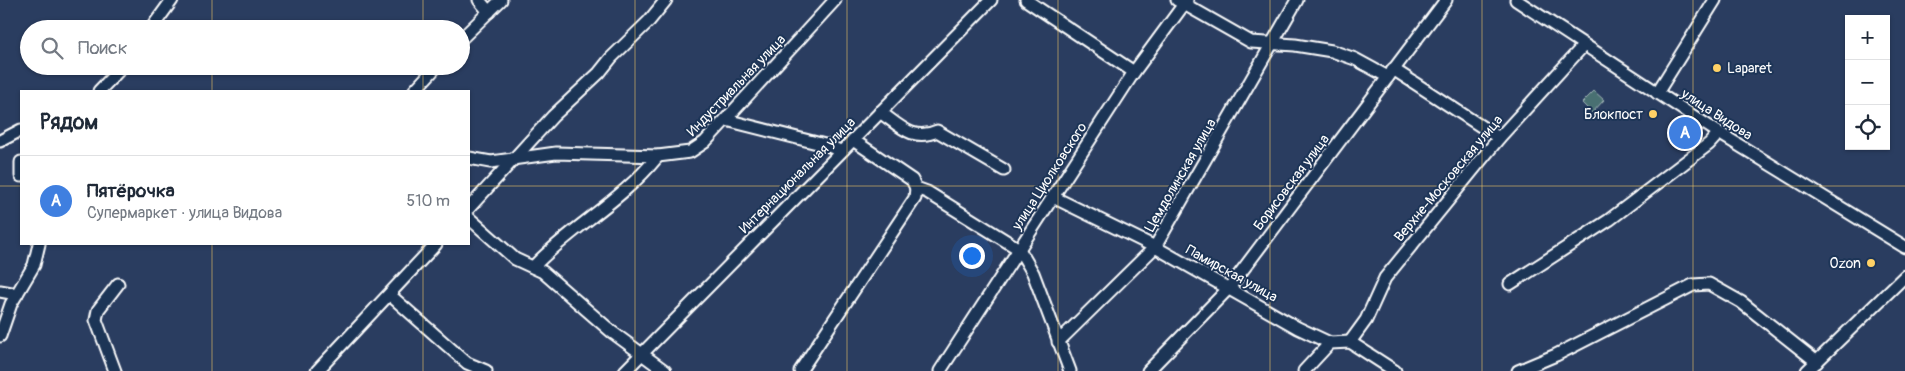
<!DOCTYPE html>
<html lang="ru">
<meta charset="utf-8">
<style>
:root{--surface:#fff;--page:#f2f2f3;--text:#1f2937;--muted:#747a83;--line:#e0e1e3;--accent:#84754c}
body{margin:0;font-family:Pangolin,sans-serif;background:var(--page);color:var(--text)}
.controls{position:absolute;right:15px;top:15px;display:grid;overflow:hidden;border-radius:0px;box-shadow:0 1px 4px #0004}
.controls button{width:45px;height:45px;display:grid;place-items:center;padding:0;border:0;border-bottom:1px solid var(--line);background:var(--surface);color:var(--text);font:25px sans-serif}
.you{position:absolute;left:971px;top:255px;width:18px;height:18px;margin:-12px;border:4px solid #fff;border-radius:50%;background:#1a73e8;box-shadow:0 0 0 8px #1a73e833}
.badge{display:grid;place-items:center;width:32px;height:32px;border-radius:50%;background:var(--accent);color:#fff;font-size:16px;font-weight:700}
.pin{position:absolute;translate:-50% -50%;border:2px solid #fff;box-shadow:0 1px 5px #0006}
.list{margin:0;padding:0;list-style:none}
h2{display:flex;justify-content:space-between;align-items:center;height:65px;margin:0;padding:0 20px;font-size:21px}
h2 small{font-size:16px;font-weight:400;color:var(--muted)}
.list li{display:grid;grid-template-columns:32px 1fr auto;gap:15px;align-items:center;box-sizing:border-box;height:90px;padding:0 20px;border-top:1px solid var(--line)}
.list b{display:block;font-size:19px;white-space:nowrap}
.list p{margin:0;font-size:16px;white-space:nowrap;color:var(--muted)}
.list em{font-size:16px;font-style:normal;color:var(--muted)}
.icon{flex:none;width:28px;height:28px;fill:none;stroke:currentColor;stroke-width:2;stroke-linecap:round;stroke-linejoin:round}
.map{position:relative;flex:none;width:1905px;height:371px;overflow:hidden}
.search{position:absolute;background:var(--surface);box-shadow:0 1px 4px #0004;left:20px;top:20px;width:450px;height:55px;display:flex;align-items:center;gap:12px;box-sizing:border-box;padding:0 18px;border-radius:28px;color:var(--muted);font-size:19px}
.panel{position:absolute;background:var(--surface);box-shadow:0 1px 4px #0004;left:20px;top:90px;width:450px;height:155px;border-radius:0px}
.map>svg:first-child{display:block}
.green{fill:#4a6f72;stroke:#a4b7b8}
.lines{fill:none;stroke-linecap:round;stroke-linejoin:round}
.minor-casing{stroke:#fff;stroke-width:15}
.minor{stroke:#1d3557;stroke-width:11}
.grid{fill:none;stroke:#ffd166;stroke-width:1;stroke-opacity:0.55}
.poi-dot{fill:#ffd166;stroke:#1d3557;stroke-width:2}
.labels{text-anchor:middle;stroke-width:4;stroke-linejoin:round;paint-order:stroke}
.poi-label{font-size:14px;fill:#fff;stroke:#1d3557;text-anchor:end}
.street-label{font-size:14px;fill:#fff;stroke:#1d3557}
</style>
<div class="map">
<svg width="1905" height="371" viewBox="0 0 1905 371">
<rect width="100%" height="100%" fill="#2a3d60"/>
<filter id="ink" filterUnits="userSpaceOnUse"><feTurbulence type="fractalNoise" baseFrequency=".02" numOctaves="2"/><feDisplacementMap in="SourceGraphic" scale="10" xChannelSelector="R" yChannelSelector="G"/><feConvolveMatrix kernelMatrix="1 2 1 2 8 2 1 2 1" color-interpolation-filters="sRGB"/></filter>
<g filter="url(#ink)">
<polygon class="green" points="1594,91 1604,100 1592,113 1582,103"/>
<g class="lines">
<defs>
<g id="minor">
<polyline points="479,0 489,12"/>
<polyline points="1026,0 1134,72"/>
<polyline points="1177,0 1251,42 1295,45 1332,51 1355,59 1388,77"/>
<polyline points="1516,0 1719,133 1905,247"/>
<polyline points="151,29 172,0"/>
<polyline points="461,39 501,0"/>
<polyline points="1393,69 1499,138"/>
<polyline points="99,91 123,66"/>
<polyline points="414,91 437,66"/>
<polyline points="1657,93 1715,0"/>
<path d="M880,112C900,126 913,142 937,131L1004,170"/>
<polyline points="726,120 829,146 840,151"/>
<polyline points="853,140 912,180 916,188 927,192 1019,249 1033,273 1070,371"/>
<polyline points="0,141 21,130"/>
<polyline points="469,158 491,162 556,153 658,156 690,152 705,142 835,0"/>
<polyline points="21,162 21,176"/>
<polyline points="1053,197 1155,247 1298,328 1330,343 1350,342 1395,371"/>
<polyline points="469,208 553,116 599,73 611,58 649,21 666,0"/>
<polyline points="469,218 515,259 543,272 612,332 665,371"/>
<path d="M533,267C572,226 621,202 658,156"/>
<polyline points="1510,284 1609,220 1709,144 1719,133"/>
<polyline points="0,291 17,294"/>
<polyline points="390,295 467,363 486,371"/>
<polyline points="0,336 11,304 34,265 39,244"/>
<polyline points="1058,342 1155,247 1297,0"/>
<polyline points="1350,342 1366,320 1385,278 1499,138 1584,45"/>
<polyline points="115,371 96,320 98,310 118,284"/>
<polyline points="317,371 436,244"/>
<polyline points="625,371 991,0"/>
<polyline points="800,371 915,198 916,188"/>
<polyline points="940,371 1134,72 1187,0"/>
<polyline points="1148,371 1229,288 1446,0"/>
<polyline points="1304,371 1330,343"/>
<polyline points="1518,371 1556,355 1693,285 1709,284 1741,302 1817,362"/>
<polyline points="1807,371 1905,276"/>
</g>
</defs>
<use href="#minor" class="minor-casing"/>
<use href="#minor" class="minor"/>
</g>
</g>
<path class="grid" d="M212,0V29M423,0V29M635,0V371M847,0V371M1058,0V371M1270,0V371M1482,0V371M1693,0V371M212,66V91M423,66V91M0,186H21M469,186H1905M212,244V371M423,244V371"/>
<g class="poi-dot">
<circle cx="1717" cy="68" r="5"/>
<circle cx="1653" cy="114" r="5"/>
<circle cx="1871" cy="263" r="5"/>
</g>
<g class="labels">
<g class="poi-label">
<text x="1727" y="73" text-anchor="start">Laparet</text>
<text x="1643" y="119">Блокпост</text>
<text x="1861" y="268">Ozon</text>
</g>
<g class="street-label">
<text transform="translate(736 85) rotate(-46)" y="5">Индустриальная улица</text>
<text transform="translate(1717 114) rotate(33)" y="5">улица Видова</text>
<text transform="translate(797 175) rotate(-45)" y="5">Интернациональная улица</text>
<text transform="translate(1180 175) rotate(-60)" y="5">Цемдолинская улица</text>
<text transform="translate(1049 176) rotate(-57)" y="5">улица Циолковского</text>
<text transform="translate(1448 178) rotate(-50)" y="5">Верхне-Московская улица</text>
<text transform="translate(1291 182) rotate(-53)" y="5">Борисовская улица</text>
<text transform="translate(1232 273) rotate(29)" y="5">Памирская улица</text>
</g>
</g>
</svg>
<div class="controls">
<button>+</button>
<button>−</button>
<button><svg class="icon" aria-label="locate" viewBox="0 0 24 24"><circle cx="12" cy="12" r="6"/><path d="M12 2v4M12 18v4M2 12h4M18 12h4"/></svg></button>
</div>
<div class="you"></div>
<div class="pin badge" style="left:1685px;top:133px;background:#3f7fe0">A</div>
<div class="search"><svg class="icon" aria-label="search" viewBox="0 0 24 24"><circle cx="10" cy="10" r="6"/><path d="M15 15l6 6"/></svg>Поиск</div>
<section class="panel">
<h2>Рядом<small></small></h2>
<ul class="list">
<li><span class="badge" style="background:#3f7fe0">A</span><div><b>Пятёрочка</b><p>Супермаркет · улица Видова</p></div><em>510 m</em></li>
</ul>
</section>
</div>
